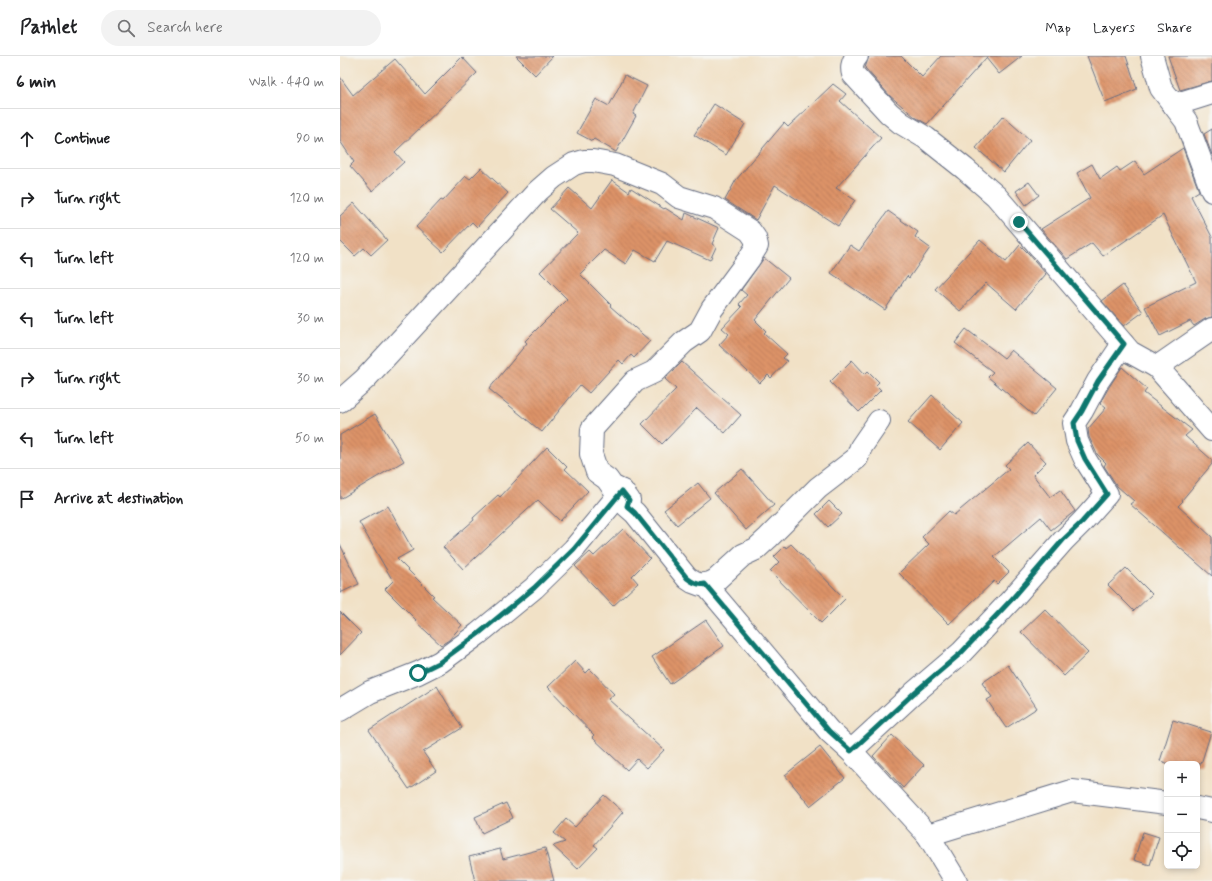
<!DOCTYPE html>
<meta charset="utf-8">
<style>
:root{--surface:#fff;--page:#f2f2f2;--text:#202124;--muted:#757577;--line:#e0e0e0}
body{margin:0;font-family:Mynerve,sans-serif;background:var(--page);color:var(--text)}
.controls{position:absolute;right:12px;bottom:12px;display:grid;overflow:hidden;border-radius:6px;box-shadow:0 2px 6px #0003}
.controls button{width:36px;height:36px;display:grid;place-items:center;padding:0;border:0;border-bottom:1px solid var(--line);background:var(--surface);color:var(--text);font:20px sans-serif}
.stop{position:absolute;width:12px;height:12px;margin:-9px;border:3px solid #0f766e;border-radius:50%;background:#fff}
.stop.end{background:#0f766e;border-color:#fff;box-shadow:0 1px 4px #0008}
.list{margin:0;padding:0;list-style:none}
h2{display:flex;justify-content:space-between;align-items:center;height:52px;margin:0;padding:0 16px;font-size:17px}
h2 small{font-size:13px;font-weight:400;color:var(--muted)}
.list li{display:grid;grid-template-columns:26px 1fr auto;gap:12px;align-items:center;box-sizing:border-box;height:60px;padding:0 16px;border-top:1px solid var(--line)}
.list b{display:block;font-size:15px;white-space:nowrap}
.list em{font-size:13px;font-style:normal;color:var(--muted)}
.icon{flex:none;width:22px;height:22px;fill:none;stroke:currentColor;stroke-width:2;stroke-linecap:round;stroke-linejoin:round}
.map{position:relative;flex:none;width:872px;height:825px;overflow:hidden}
header{display:flex;align-items:center;gap:24px;box-sizing:border-box;height:56px;padding:0 20px;background:var(--surface);border-bottom:1px solid var(--line)}
header strong{font-size:19px}
nav{display:flex;gap:22px;margin-inline-start:auto;font-size:14px}
.search{width:280px;height:36px;background:var(--page);display:flex;align-items:center;gap:10px;box-sizing:border-box;padding:0 14px;border-radius:22px;color:var(--muted);font-size:15px}
main{display:flex}
aside{flex:1;background:var(--surface)}
.map>svg:first-child{display:block}
.building{fill:url(#building-back-hatch)}
.lines{fill:none;stroke-linecap:round;stroke-linejoin:round}
.street-casing{stroke:#666d82;stroke-width:24}
.street{stroke:#fff;stroke-width:22}
.route{stroke:#0f766e;stroke-width:5}
</style>
<header>
<strong>Pathlet</strong>
<div class="search"><svg class="icon" aria-label="search" viewBox="0 0 24 24"><circle cx="10" cy="10" r="6"/><path d="M15 15l6 6"/></svg>Search here</div>
<nav><a>Map</a><a>Layers</a><a>Share</a></nav>
</header>
<main>
<aside>
<h2>6 min<small>Walk · 440 m</small></h2>
<ul class="list">
<li><svg class="icon" aria-label="ahead" viewBox="0 0 24 24"><path d="M12 20V5M6 11l6-6 6 6"/></svg><div><b>Continue</b></div><em>90 m</em></li>
<li><svg class="icon" aria-label="right" viewBox="0 0 24 24"><path d="M7 20v-9h11M14 6l5 5-5 5"/></svg><div><b>Turn right</b></div><em>120 m</em></li>
<li><svg class="icon" aria-label="left" viewBox="0 0 24 24"><path d="M17 20v-9H6M10 6l-5 5 5 5"/></svg><div><b>Turn left</b></div><em>120 m</em></li>
<li><svg class="icon" aria-label="left" viewBox="0 0 24 24"><path d="M17 20v-9H6M10 6l-5 5 5 5"/></svg><div><b>Turn left</b></div><em>30 m</em></li>
<li><svg class="icon" aria-label="right" viewBox="0 0 24 24"><path d="M7 20v-9h11M14 6l5 5-5 5"/></svg><div><b>Turn right</b></div><em>30 m</em></li>
<li><svg class="icon" aria-label="left" viewBox="0 0 24 24"><path d="M17 20v-9H6M10 6l-5 5 5 5"/></svg><div><b>Turn left</b></div><em>50 m</em></li>
<li><svg class="icon" aria-label="arrive" viewBox="0 0 24 24"><path d="M6 21V4h12l-3 4 3 4H6"/></svg><div><b>Arrive at destination</b></div></li>
</ul>
</aside>
<div class="map">
<svg width="872" height="825" viewBox="0 0 872 825">
<defs>
<pattern id="building-back-hatch" width="6" height="6" patternUnits="userSpaceOnUse"><rect width="6" height="6" fill="#dd9367"/><path d="M-1 5l2 2M0 0l6 6M5-1l2 2" fill="none" stroke="#b27858"/></pattern>
</defs>
<rect width="100%" height="100%" fill="#f6f6f2"/>
<filter id="ink" filterUnits="userSpaceOnUse"><feTurbulence type="fractalNoise" baseFrequency=".025" numOctaves="2"/><feDisplacementMap in="SourceGraphic" scale="8" xChannelSelector="R" yChannelSelector="G"/><feConvolveMatrix kernelMatrix="1 2 1 2 8 2 1 2 1" color-interpolation-filters="sRGB"/></filter>
<filter id="wash" filterUnits="userSpaceOnUse"><feTurbulence type="fractalNoise" baseFrequency=".012" numOctaves="4" result="noise"/><feDisplacementMap in="SourceGraphic" scale="16" xChannelSelector="R" yChannelSelector="G"/><feGaussianBlur stdDeviation="0.9" result="paint"/><feColorMatrix in="noise" values="0 0 0 0 0 0 0 0 0 0 0 0 0 0 0 0 0 1.4 0 .05"/><feComposite in="paint" operator="in"/></filter>
<g filter="url(#wash)">
<rect width="100%" height="100%" fill="#f1e1c6"/>
<g id="blocks">
<g class="building">
<polygon points="176,0 213,0 195,19"/>
<polygon points="529,0 561,0 582,21 601,0 682,0 659,18 646,2 587,68 575,61 550,40 525,12"/>
<polygon points="747,0 786,0 797,33 765,46"/>
<polygon points="828,0 872,0 872,25 840,34"/>
<polygon points="122,1 137,17 55,96 64,106 32,135 10,110 14,106 0,85 0,21 13,39 55,3 85,38"/>
<polygon points="285,19 307,30 293,58 296,60 276,96 254,83 252,85 237,77 256,43 269,50"/>
<polygon points="493,28 506,38 500,45 541,82 496,132 515,144 498,170 435,129 416,164 385,144 396,124 444,67 448,71"/>
<polygon points="374,48 405,68 386,99 354,79"/>
<polygon points="663,60 690,84 664,116 636,92"/>
<polygon points="872,73 872,99 864,78"/>
<polygon points="843,92 859,135 851,140 872,181 872,261 865,263 854,270 850,265 820,280 805,251 856,226 823,159 763,200 752,187 727,203 701,173 750,142 737,117 752,108 760,123 777,111 780,115 795,105 804,118"/>
<polygon points="141,112 168,137 137,171 132,166 103,196 76,171 101,144 103,145 126,120 130,123"/>
<polygon points="272,124 289,136 291,132 324,153 325,152 344,164 346,157 379,172 372,188 376,191 370,204 327,185 315,205 295,194 286,208 264,194 240,218 271,249 270,250 310,285 294,302 291,299 283,308 279,304 249,337 240,329 202,376 149,333 187,287 185,285 227,243 200,216 238,177 210,153 229,132 252,152"/>
<polygon points="689,126 699,139 686,149 676,135"/>
<polygon points="14,147 47,184 31,199 24,192 15,200 0,185 0,160"/>
<polygon points="548,155 578,176 575,181 590,192 569,222 567,220 545,254 491,217 510,189 519,195"/>
<polygon points="640,184 666,206 680,189 689,198 706,218 676,253 646,227 620,255 595,233"/>
<polygon points="424,202 449,222 415,264 426,275 424,277 447,298 443,302 447,305 431,322 428,319 420,327 379,289 389,278 382,272 402,251 399,248 407,239 401,234"/>
<polygon points="783,229 803,256 784,270 762,245"/>
<polygon points="626,273 664,302 671,294 717,332 694,360 648,321 653,316 615,287"/>
<polygon points="512,304 525,318 528,315 539,326 536,329 541,334 519,356 490,326"/>
<polygon points="342,306 401,359 385,377 357,352 322,388 302,368 336,333 325,323"/>
<polygon points="782,311 807,333 804,337 852,374 845,380 872,404 872,408 842,444 843,445 838,450 872,481 872,520 790,448 794,445 777,430 764,410 766,407 757,398 749,381 748,373 766,352 760,347 769,331"/>
<polygon points="592,339 623,367 600,394 568,366"/>
<polygon points="35,358 64,405 0,443 0,379"/>
<polygon points="688,387 706,406 693,419 710,441 720,434 735,455 711,474 701,461 654,501 669,516 657,528 654,525 609,568 559,517 589,488 582,481 609,455 614,459 669,413 665,409"/>
<polygon points="207,391 227,411 225,413 248,435 220,465 198,444 123,513 103,491 134,464 133,462 158,439 160,441"/>
<polygon points="402,413 434,449 406,474 374,437"/>
<polygon points="358,427 370,442 337,469 324,454"/>
<polygon points="489,445 502,458 488,471 476,458"/>
<polygon points="48,450 73,494 57,503 94,540 92,541 122,569 109,584 101,589 75,565 76,564 45,533 53,525 19,466"/>
<polygon points="283,473 310,502 292,520 298,527 273,550 235,510 250,496 254,500"/>
<polygon points="0,488 19,528 0,537"/>
<polygon points="451,488 505,543 481,567 430,515 439,506 434,501 445,490 446,492"/>
<polygon points="786,512 812,538 794,555 768,529"/>
<polygon points="705,553 748,597 724,620 681,576"/>
<polygon points="0,556 21,577 0,599"/>
<polygon points="366,564 384,590 330,628 312,601"/>
<polygon points="235,605 246,617 250,613 274,638 268,643 324,694 307,712 297,703 287,714 252,681 254,679 208,631"/>
<polygon points="668,609 697,652 666,672 647,644 652,641 642,627"/>
<polygon points="97,630 122,672 83,696 96,715 69,733 29,674"/>
<polygon points="833,664 871,676 861,708 830,708 820,705"/>
<polygon points="552,679 584,709 563,732 533,700"/>
<polygon points="480,691 505,722 470,750 445,719"/>
<polygon points="264,739 283,756 254,789 258,792 238,813 213,790 225,786 214,777 226,763 235,771"/>
<polygon points="166,747 173,762 142,777 135,761"/>
<polygon points="803,776 819,781 810,809 794,804"/>
<polygon points="205,792 214,825 135,825 129,801 160,793 163,803"/>
</g>
</g>
</g>
<g filter="url(#ink)">
<use href="#blocks" fill-opacity="0" stroke="#666d82" stroke-width="1"/>
<g class="lines">
<defs>
<g id="street">
<path d="M517,0C512,6 511,11 513,18L549,57L561,67L586,82L625,113L656,140L790,296L817,311L872,374"/>
<polyline points="812,0 821,32 846,65 872,135"/>
<polyline points="834,49 872,37"/>
<polyline points="817,311 872,273"/>
<polyline points="0,345 25,323 198,135 214,121 234,108 244,105 253,105 275,109 322,128 339,141 374,152 410,175 415,182 417,190 409,203 372,253 360,275 344,286 314,316 295,325 252,373 251,398 257,416 267,423 272,430 282,435 234,493 194,532 138,578 100,606 78,617 30,636 0,654"/>
<polyline points="282,435 289,444 287,450 295,457 347,522 353,526 361,529 370,527 376,524 403,499 416,493 428,482 478,432 517,402 521,391 539,365"/>
<polyline points="365,528 489,675 511,695 588,779 616,825"/>
<polyline points="511,695 574,637 621,597 672,543 723,485 742,466 767,438 745,403 737,385 734,367 742,355 758,325 783,288"/>
<polyline points="857,752 872,755"/>
<polyline points="588,779 732,735 827,747"/>
</g>
</defs>
<use href="#street" class="street-casing"/>
<use href="#street" class="street"/>
</g>
</g>
<g class="lines" filter="url(#ink)">
<path class="route" d="M78,617L100,606L138,578L194,532L234,493L282,435L289,444L287,450L295,457L347,522C352,526 358,530 365,528L489,675L511,695L574,637L621,597L672,543L723,484L742,466L767,438L745,403L737,385L734,367L742,355L758,325L784,288L679,166"/>
</g>
</svg>
<div class="controls">
<button>+</button>
<button>−</button>
<button><svg class="icon" aria-label="locate" viewBox="0 0 24 24"><circle cx="12" cy="12" r="6"/><path d="M12 2v4M12 18v4M2 12h4M18 12h4"/></svg></button>
</div>
<div class="stop" style="left:78px;top:617px"></div>
<div class="stop end" style="left:679px;top:166px"></div>
</div>
</main>
